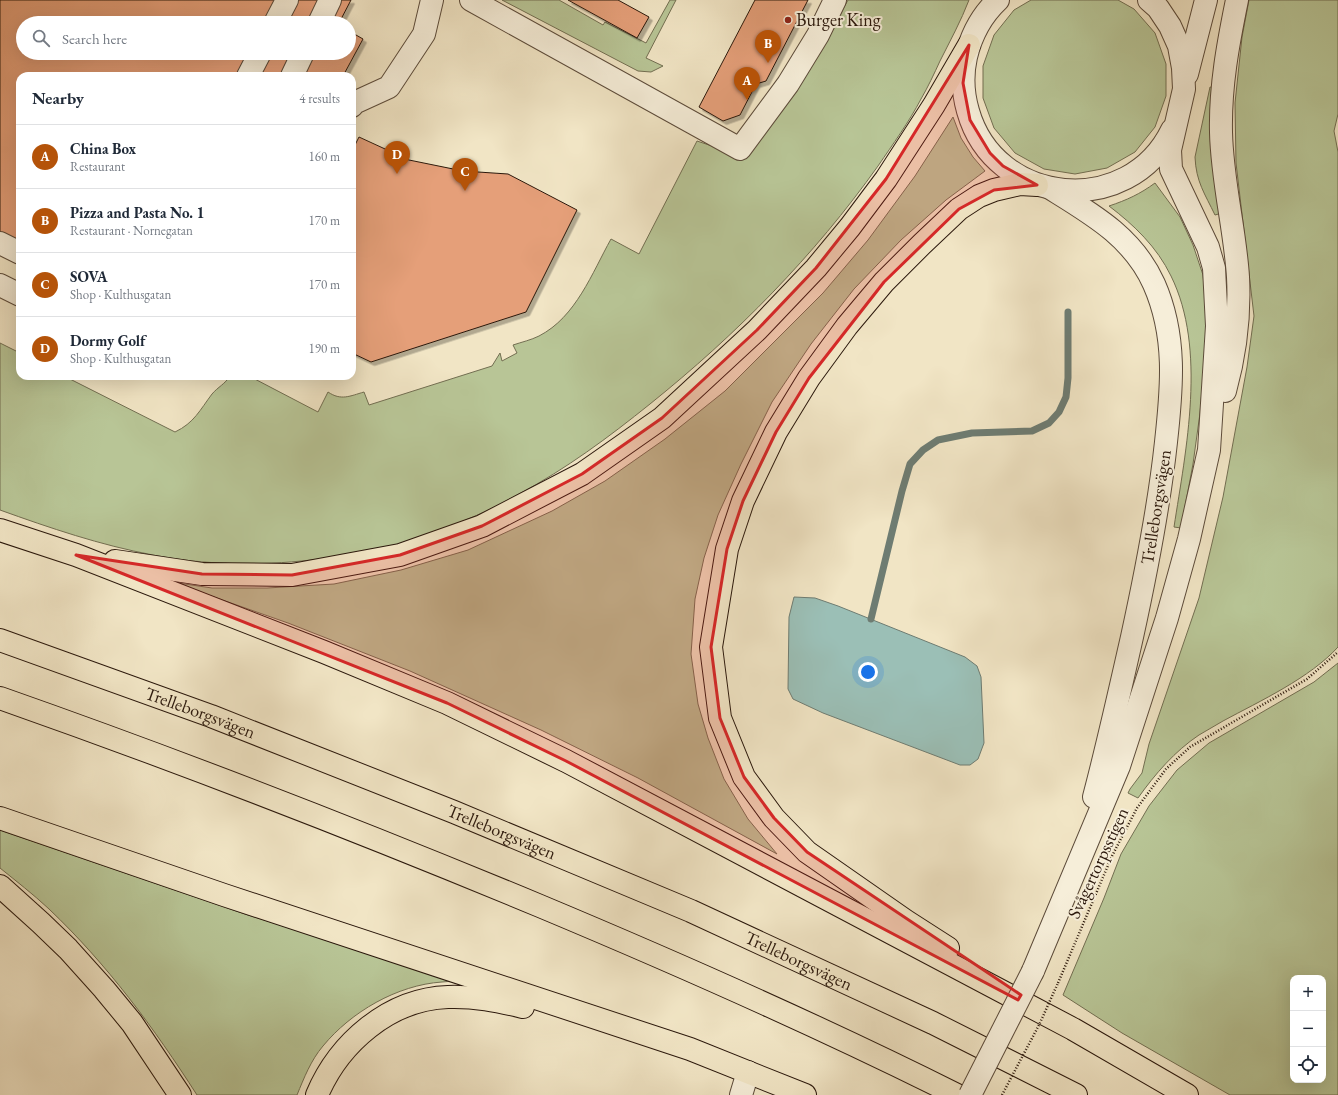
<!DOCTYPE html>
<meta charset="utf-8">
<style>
:root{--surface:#fff;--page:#f2f2f3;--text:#1f2937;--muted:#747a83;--line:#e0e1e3;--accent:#b45309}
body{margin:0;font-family:"EB Garamond",serif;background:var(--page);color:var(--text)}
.controls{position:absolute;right:12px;bottom:12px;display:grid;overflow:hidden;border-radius:8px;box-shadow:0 4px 16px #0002}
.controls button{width:36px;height:36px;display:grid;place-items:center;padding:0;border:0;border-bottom:1px solid var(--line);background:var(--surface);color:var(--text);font:20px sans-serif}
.you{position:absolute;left:868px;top:672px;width:14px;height:14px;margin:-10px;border:3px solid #fff;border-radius:50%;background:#1a73e8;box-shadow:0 0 0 6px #1a73e833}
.badge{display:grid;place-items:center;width:26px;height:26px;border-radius:50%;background:var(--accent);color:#fff;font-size:13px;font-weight:700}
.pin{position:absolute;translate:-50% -33px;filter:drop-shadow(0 1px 2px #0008)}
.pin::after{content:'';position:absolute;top:21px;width:14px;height:12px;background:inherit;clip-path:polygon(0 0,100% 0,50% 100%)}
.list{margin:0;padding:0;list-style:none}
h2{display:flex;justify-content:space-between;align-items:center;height:52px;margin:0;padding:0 16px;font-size:17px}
h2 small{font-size:13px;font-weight:400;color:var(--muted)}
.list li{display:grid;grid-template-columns:26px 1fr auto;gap:12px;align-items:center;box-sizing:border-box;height:64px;padding:0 16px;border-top:1px solid var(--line)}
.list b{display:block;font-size:15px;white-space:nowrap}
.list p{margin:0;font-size:13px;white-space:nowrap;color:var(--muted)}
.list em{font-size:13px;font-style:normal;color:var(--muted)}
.icon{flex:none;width:22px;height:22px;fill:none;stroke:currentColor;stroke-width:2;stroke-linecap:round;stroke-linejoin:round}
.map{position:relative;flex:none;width:1338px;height:1095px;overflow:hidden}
.search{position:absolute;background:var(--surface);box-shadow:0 4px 16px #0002;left:16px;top:16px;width:340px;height:44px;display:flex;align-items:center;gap:10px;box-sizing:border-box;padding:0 14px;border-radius:22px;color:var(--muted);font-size:15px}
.panel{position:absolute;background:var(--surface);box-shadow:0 4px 16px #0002;left:16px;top:72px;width:340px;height:308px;border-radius:12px}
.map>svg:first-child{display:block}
.green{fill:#b8c596;stroke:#726e51;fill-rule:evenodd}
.water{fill:#9bbfb6;stroke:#6e7c72}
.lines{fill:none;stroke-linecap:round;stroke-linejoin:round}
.stream{stroke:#6e7c72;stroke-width:7}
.building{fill:#e59f79;stroke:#2b180c;filter:url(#shadow)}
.minor-casing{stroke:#5c4b3a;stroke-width:24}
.highway-casing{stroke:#2b180c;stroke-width:24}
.path{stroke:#2b180c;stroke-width:2.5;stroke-dasharray:1 2;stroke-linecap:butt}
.minor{stroke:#f6eed9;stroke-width:22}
.highway{stroke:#f1e5c5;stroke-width:22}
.minor-bridge-casing{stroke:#5c4b3a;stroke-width:24;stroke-linecap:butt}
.path-bridge{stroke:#2b180c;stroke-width:2.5;stroke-dasharray:1 2;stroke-linecap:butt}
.minor-bridge{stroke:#f6eed9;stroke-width:22}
.marked{fill:#d62828;fill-opacity:0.2;stroke:#d62828;stroke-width:3;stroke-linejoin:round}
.poi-dot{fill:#8f2418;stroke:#f6eed9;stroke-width:1.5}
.labels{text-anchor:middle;stroke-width:4;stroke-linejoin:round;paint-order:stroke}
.poi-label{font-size:18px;fill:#2b180c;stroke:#f6eed9;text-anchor:start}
.street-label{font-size:18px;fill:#2b180c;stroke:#f6eed9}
</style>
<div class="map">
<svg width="1338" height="1095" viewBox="0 0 1338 1095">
<defs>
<filter id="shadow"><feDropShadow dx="3.5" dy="3.5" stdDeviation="0" flood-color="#0004"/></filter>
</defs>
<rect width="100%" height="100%" fill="#f1e5c5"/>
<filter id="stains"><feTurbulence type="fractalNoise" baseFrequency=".005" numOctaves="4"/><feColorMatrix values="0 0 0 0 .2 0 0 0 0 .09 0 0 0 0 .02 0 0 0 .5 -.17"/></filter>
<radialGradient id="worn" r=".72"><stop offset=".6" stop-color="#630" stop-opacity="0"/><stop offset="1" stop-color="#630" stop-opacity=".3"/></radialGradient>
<g class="green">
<polygon points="502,0 559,0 603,25 605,22 646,43 670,0 676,0 646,58 663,66 651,72 638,71"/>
<path d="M848,0H969C961,21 950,41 940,61C934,74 928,87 921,99C909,122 893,144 878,166C814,256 736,335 650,404C609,437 566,469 519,494C509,499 498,506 487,511C459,523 430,535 401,544C374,553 339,557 311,560C259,566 204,565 153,555C100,545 50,528 0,510V343L20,353V376H64L175,432C194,423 200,410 212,394C218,387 225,384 230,376H249L318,412L328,392C341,401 350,396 364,392L369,405L492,366L500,353L502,361L517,353L513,345C522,342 531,340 539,336C576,317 592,273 611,239L639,254L697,141L715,147L731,156L805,77Z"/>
<polygon points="1031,0 1118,0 1134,9 1155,33 1166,64 1166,96 1155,127 1135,152 1107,168 1075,174 1044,169 1015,153 994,128 983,98 983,66 994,35 1014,10"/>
<path d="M1249,0H1338V114L1334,131L1338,152V647C1310,678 1260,701 1223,721C1215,726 1207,730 1199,735C1175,751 1155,774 1138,798L1128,793L1130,789L1142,773L1149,744L1199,598L1223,497L1247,367L1254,316L1236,163L1235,103L1242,37Z"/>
<path d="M1210,87L1216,88L1222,213L1215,215C1205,194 1196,182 1195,157Z"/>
<polygon points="953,117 961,138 973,157 985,171 946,200 901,240 854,289 811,344 772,402 741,464 718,515 704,558 695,599 691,654 698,704 708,738 724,779 748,819 777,854 638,778 541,730 410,671 288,623 171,582 212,588 267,588 334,584 401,570 468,550 552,511 605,481 665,439 725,391 823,293 868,240 915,176"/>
<path d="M1155,183L1180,217L1193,245L1203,275L1206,306V346L1200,413L1193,464L1181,528L1174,527C1186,449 1207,349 1171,276C1157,247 1134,225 1109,206C1127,200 1140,194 1155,183Z"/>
<path d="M1338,663V1095H1230L1122,1033L1063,995L1104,898L1121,854L1149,806L1177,770L1209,743L1314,682ZM1293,978H1323V1080H1293Z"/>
<path d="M0,830L248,915L463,982C456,982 449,981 442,982C397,985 351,1012 323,1046C311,1060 304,1078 297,1095H197C154,1028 107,964 49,909C33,894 16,881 0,868Z"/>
</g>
<polygon class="water" points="794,597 815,598 838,606 965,657 977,666 981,677 984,743 978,759 970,765 960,765 823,713 793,699 788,689 789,617"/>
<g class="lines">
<polyline class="stream" points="871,619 902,491 910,464 923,450 938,440 972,433 1032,431 1049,423 1059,412 1066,397 1068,378 1068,312"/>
</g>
<g class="building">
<polygon points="0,0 351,0 339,23 23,23 23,53 349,53 349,31 363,39 343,76 20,76 20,262 0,251"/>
<polygon points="568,0 618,0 649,17 637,38"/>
<polygon points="755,0 808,0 766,81 756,84 740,115 723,121 699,107"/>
<polygon points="359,137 409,160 463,171 508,174 577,210 526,312 371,362 352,353 352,151"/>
</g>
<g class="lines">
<defs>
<g id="minor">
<polyline points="471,0 740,149 788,84 818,35 835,0"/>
<path d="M998,0C982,15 971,36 966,57C962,75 963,94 968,111C995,207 1129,219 1172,130"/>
<polyline points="275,23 287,0"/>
<polyline points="319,23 330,0"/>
<polyline points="1187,74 1206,0"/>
<polyline points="248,76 260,53"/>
<polyline points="292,76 303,53"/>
<polyline points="352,106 354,103 389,87 424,34 432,0"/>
<path d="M1050,188C1092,214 1133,237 1154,284C1177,336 1172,388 1166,442C1159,508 1146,573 1132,637C1120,690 1108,744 1094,797"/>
<polyline points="0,243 20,253"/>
<polyline points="0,285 20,295"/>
<path d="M1225,391C1235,355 1240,315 1238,277C1235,229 1222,181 1221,132C1220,87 1228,44 1237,0"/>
<polyline points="1033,971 1119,766 1167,618 1189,539 1209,450 1217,326 1214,268 1208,247 1171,169 1170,150 1184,89 1183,68 1179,46 1170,26 1158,8 1149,0"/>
<polyline points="741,1095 748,1072"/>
</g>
<g id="highway">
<polyline points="0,530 76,555 324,652 447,703 566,761 1073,1029 1187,1095"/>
<polyline points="115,561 202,574 292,575 400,555 482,526 582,474 662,418 757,330 816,268 850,227 886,179 934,105 969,45"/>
<path id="s1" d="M0,640L211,716L454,812L691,911L933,1023L1076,1095"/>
<path d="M0,698C182,762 362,832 540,906C681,965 821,1027 957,1095"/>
<polyline points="0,818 224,895 690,1049 805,1095"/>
<polyline points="0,886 41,923 68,949 104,989 132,1023 180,1095"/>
<polyline points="948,948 906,921 807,852 774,818 744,777 720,718 711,647 727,549 743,501 776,432 809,378 847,326 884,282 922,244 959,209 979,196 994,190 1020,184 1037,185"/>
<path d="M317,1095C339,1043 389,999 448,997C474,996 498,1001 523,1007"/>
</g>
</defs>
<use href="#minor" class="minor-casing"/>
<use href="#highway" class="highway-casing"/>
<polyline class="path" points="1058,983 1112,856 1137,808 1166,769 1190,747 1307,679 1338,652"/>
<use href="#minor" class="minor"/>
<use href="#highway" class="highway"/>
<defs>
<polyline id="minor-bridge" points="970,1095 1033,971"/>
</defs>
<use href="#minor-bridge" class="minor-bridge-casing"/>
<polyline class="path-bridge" points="1002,1095 1039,1025 1058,983"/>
<use href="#minor-bridge" class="minor-bridge"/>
</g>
<path class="marked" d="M969,45L963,83L970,120L990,153L1003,166L1037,185L994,190L959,209L884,282L809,378L776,432L743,501L727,549L711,647L720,718L744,777L774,818L807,852L1021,995L1018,1000L566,761L447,703L76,555L202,574L292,575L400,555L482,526L582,474L662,418L757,330L816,268L886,179Z"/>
<circle class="poi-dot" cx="788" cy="20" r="4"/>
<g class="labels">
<g class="poi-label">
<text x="796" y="26">Burger King</text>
</g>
<g class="street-label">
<text transform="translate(1156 507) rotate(-81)" y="6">Trelleborgsvägen</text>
<text dy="6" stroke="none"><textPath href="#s1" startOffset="213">Trelleborgsvägen</textPath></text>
<text dy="6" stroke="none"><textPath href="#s1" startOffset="537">Trelleborgsvägen</textPath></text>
<text transform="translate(1098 863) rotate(-65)" y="6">Svågertorpsstigen</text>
<text dy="6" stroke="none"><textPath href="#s1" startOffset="861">Trelleborgsvägen</textPath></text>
</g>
</g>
<rect width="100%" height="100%" filter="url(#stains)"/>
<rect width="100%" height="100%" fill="url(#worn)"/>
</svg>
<div class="controls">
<button>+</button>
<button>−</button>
<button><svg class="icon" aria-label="locate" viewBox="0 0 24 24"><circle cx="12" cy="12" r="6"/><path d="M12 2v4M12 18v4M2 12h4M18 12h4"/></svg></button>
</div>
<div class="you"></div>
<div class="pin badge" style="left:747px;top:100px">A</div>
<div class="pin badge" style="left:768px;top:63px">B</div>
<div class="pin badge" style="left:465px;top:191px">C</div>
<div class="pin badge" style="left:397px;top:174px">D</div>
<div class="search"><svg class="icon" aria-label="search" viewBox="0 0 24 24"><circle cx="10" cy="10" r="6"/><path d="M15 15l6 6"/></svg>Search here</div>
<section class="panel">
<h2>Nearby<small>4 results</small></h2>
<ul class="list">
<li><span class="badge">A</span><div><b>China Box</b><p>Restaurant</p></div><em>160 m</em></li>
<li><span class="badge">B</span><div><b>Pizza and Pasta No. 1</b><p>Restaurant · Nornegatan</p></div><em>170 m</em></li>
<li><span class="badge">C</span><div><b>SOVA</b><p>Shop · Kulthusgatan</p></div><em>170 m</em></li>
<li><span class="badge">D</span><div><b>Dormy Golf</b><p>Shop · Kulthusgatan</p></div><em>190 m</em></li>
</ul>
</section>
</div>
